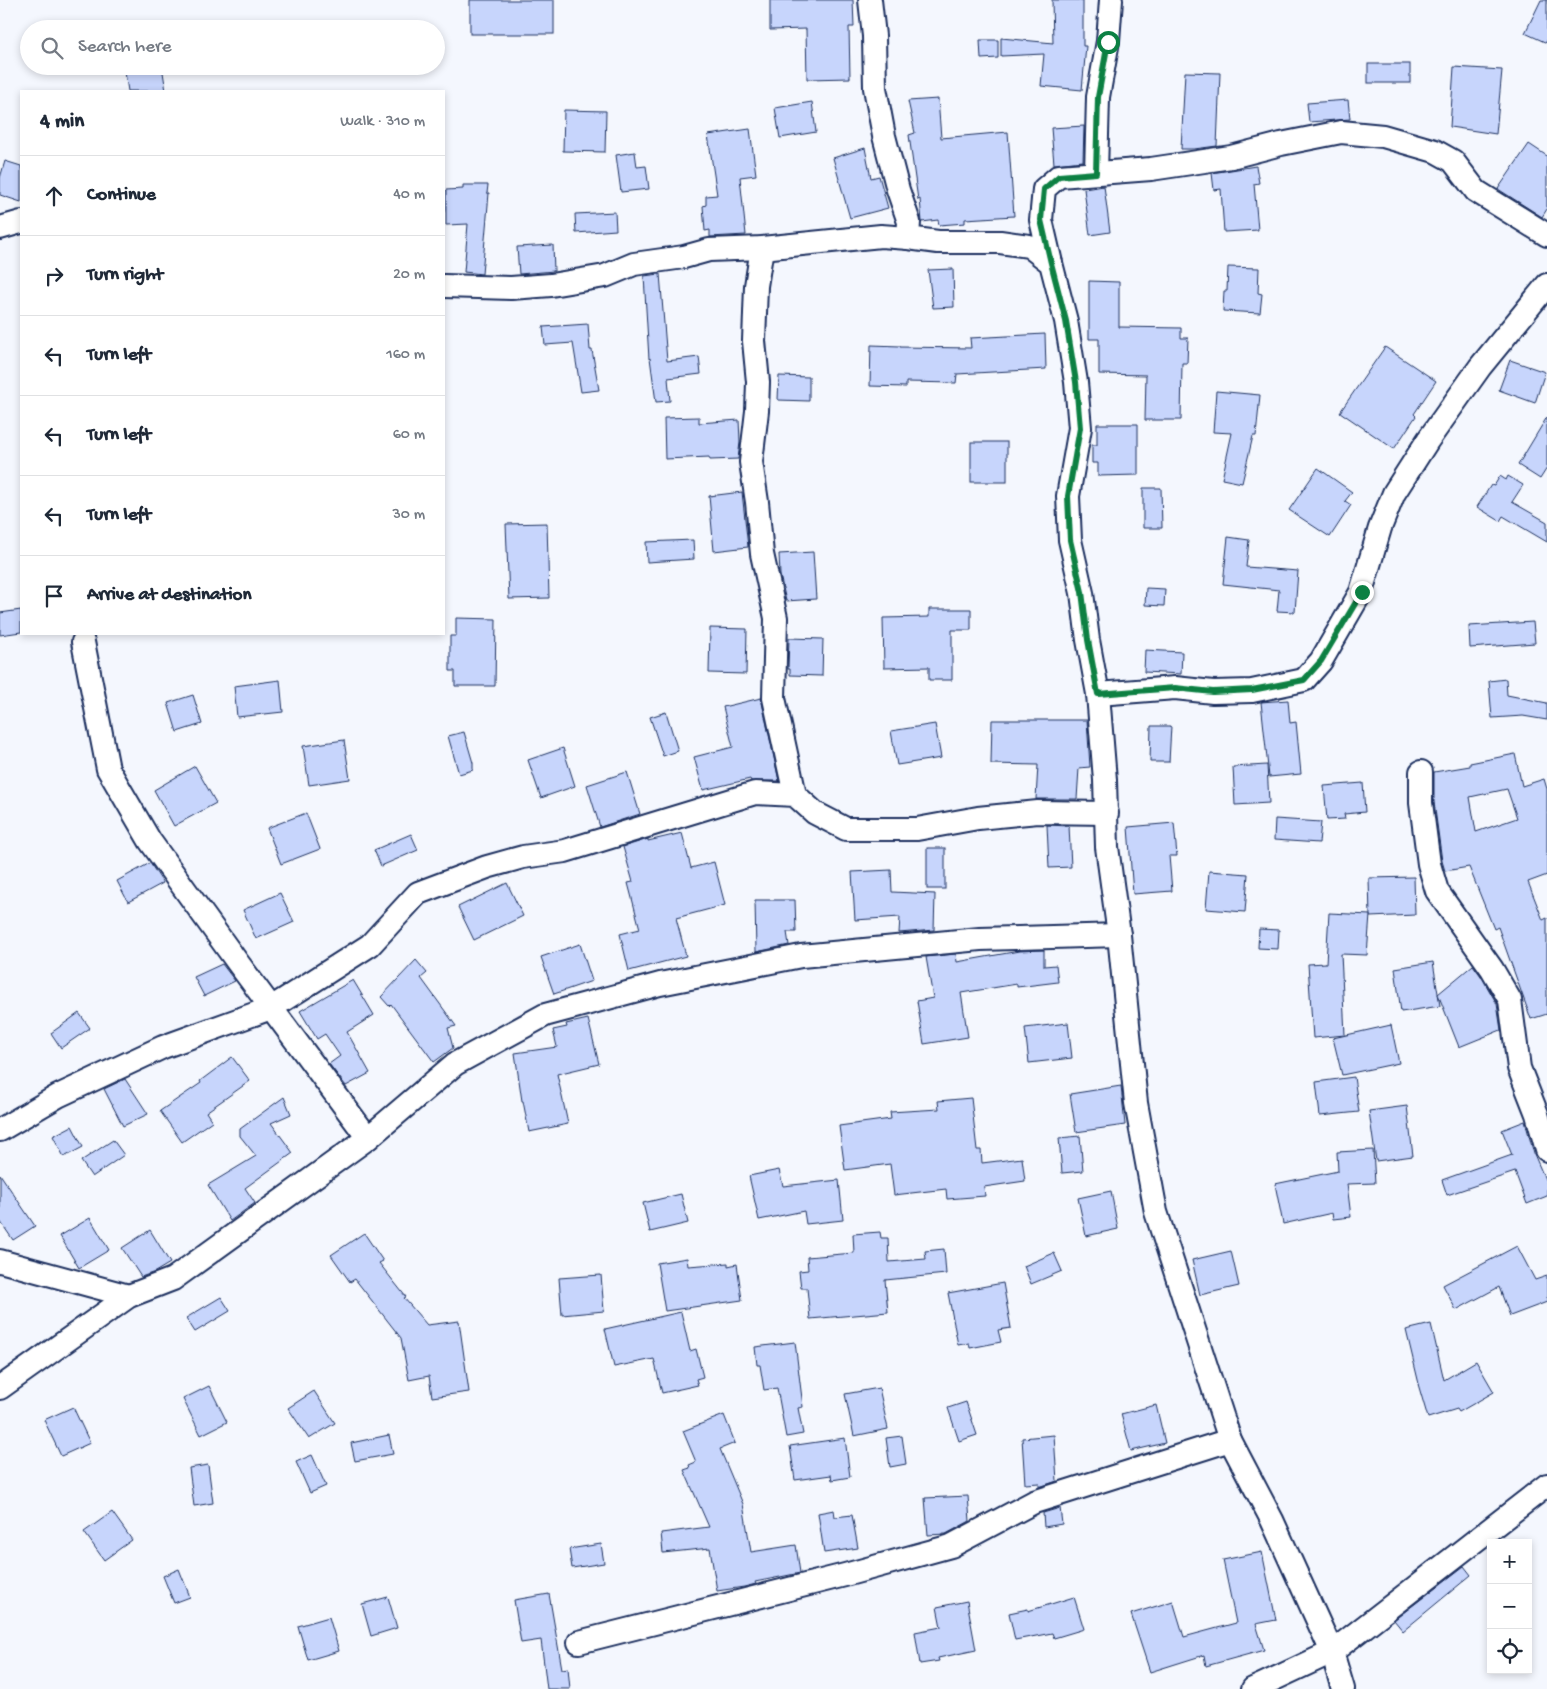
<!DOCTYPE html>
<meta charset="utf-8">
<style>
:root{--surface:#fff;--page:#f2f2f3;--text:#1f2937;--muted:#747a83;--line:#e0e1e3}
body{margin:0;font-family:"Gochi Hand",sans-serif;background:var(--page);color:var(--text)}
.controls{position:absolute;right:15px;bottom:15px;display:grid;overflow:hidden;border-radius:0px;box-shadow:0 2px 8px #0003}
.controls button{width:45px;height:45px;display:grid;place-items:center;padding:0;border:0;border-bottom:1px solid var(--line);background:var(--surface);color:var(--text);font:25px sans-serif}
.stop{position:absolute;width:15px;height:15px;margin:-11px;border:4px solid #0b8043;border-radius:50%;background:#fff}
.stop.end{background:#0b8043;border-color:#fff;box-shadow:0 1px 5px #0008}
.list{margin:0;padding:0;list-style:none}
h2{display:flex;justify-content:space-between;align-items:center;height:65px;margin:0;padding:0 20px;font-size:21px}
h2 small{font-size:16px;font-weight:400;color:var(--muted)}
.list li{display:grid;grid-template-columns:32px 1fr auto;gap:15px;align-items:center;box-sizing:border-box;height:80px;padding:0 20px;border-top:1px solid var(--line)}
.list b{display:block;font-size:19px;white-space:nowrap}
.list em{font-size:16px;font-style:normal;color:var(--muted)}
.icon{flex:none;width:28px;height:28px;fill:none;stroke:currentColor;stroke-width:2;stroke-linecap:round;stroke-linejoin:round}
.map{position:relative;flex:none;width:1547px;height:1689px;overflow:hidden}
.search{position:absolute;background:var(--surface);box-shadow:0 2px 8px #0003;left:20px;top:20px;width:425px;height:55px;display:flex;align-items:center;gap:12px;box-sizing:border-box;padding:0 18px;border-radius:28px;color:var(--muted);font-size:19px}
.panel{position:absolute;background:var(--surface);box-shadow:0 2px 8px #0003;left:20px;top:90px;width:425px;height:545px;border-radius:0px}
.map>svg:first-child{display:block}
.building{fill:#c7d5fc;stroke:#1b2f5e;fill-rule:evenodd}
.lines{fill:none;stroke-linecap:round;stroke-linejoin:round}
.minor-casing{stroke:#1b2f5e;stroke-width:26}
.minor{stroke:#fff;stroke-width:22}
.route{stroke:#0b8043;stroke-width:6}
</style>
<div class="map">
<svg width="1547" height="1689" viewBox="0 0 1547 1689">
<rect width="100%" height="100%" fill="#f4f7fe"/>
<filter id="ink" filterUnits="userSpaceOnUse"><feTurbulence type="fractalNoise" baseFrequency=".02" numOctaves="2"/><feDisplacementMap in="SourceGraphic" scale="10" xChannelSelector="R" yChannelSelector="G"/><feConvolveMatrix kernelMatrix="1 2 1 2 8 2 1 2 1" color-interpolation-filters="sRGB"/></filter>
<g filter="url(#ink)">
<g class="building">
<rect x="470" y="0" width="84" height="34"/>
<polygon points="770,0 853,0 854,27 849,27 850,78 807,79 806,29 770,30"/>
<polygon points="1052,0 1083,0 1083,46 1086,46 1082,90 1041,86 1044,54 1001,56 1001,38 1053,43"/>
<polygon points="1541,0 1547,0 1547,43 1525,33"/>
<polygon points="980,40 998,40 998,58 981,59"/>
<rect x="1368" y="64" width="42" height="19"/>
<polygon points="124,66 162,66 166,91 128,91"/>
<polygon points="1454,67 1502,70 1496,134 1450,127"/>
<polygon points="1185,72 1220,73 1217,146 1194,149 1181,149"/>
<polygon points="938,99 941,138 1008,132 1014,216 965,219 965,223 939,225 938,220 922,222 920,199 918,200 909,135 915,133 908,101"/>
<polygon points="1348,100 1350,119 1309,122 1307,103"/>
<polygon points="812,102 816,132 780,138 775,108"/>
<polygon points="564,110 606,111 605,152 563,151"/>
<polygon points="1084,126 1083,161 1054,164 1051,128"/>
<polygon points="750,129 756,175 740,177 746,235 710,237 710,230 705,231 703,206 706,205 706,196 717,195 708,135"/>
<polygon points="1529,144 1547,156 1547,209 1542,217 1498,189"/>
<polygon points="865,148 871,178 879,176 888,208 850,218 833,158"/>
<polygon points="635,152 637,167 646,166 649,189 621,192 616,155"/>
<polygon points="5,161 21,166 21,202 0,195 0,178"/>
<polygon points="1256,166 1259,183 1254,184 1258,230 1224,232 1221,189 1214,190 1212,173"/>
<polygon points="463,185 488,185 487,193 489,193 482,274 464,272 468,224 446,225 446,190 463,189"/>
<polygon points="1104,186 1110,232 1090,235 1084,189"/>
<polygon points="615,212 616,230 576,233 575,214"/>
<polygon points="553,245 554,271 519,274 517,247"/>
<polygon points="1228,267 1259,268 1258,293 1262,294 1260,313 1223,311 1224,291 1227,291"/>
<polygon points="953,269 954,307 933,308 928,270"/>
<polygon points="660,274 667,361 699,357 701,374 668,378 670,401 656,402 650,358 649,359 644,276"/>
<polygon points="1089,281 1119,282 1119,327 1181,328 1181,338 1188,338 1187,363 1182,363 1181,420 1145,420 1146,375 1099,374 1099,339 1089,339"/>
<polygon points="588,324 590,350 592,350 599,390 581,392 573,343 545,345 543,327"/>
<polygon points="1045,334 1046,369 957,374 956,383 906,382 906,387 870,386 871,345 900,346 900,347 971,348 970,338"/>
<polygon points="1385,347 1436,381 1414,414 1416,416 1394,449 1340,412"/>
<polygon points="1510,360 1545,372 1535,403 1499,390"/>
<polygon points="779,376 809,377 809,401 778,400"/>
<polygon points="1216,391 1260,395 1256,436 1253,436 1242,483 1222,479 1232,433 1213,432"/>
<polygon points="699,417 699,423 739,420 740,442 738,459 710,460 709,457 665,459 664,418"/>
<polygon points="1547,417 1547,468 1540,479 1518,465"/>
<polygon points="1097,424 1138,424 1138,475 1098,476 1098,463 1092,463 1092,445 1097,445"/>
<rect x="971" y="442" width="36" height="40"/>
<polygon points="1318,468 1352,492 1345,501 1351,505 1330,537 1289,510"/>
<polygon points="1500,476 1506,480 1508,476 1523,485 1512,502 1547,522 1547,542 1503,516 1500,521 1477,507 1491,485 1494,486"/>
<polygon points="1143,488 1161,488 1162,528 1143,528"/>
<polygon points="742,492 748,547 714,551 709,496"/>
<polygon points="547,523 549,598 509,599 506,524"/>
<polygon points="1228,537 1249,540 1246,567 1298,571 1295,612 1277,611 1279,590 1223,584"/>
<polygon points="693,540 694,559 647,562 646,542"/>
<polygon points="813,552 816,599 786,601 780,575 779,554"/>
<polygon points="1146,588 1165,589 1164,606 1145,605"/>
<polygon points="929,609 971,609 971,630 952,630 952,680 929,680 929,667 884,668 883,618 929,617"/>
<polygon points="21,610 21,632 0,635 0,613"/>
<polygon points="456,618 496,619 495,686 455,686 455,671 450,671 450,636 456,636"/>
<polygon points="1533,622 1535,643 1470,648 1469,626"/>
<polygon points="710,628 747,629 746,674 709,673"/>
<polygon points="789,638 823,639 822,676 790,675 790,669 788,669"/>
<polygon points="1145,650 1182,652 1181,674 1144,672"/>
<polygon points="1506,679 1507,695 1547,703 1547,720 1523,716 1492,718 1489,681"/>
<polygon points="280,680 283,712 237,717 234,686"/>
<polygon points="193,695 202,724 177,732 168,703"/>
<polygon points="761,698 779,781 751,781 750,779 703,790 694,757 733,747 723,707"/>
<polygon points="1288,700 1290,723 1296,722 1301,774 1269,777 1261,702"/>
<polygon points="666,712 678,751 663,756 650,717"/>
<polygon points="992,720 1087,720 1090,767 1079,768 1077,799 1036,799 1038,765 991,764"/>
<polygon points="935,724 941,758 897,765 891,731"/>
<polygon points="1151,726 1171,726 1169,762 1150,762"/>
<polygon points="464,732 473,763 473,770 459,774 448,736"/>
<polygon points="344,740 350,779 309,785 303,746"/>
<polygon points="563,748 575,786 541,798 528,760"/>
<path d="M1515,754L1522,786L1544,779L1547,789V875L1528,882L1543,920L1547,918V1014L1531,1019L1498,927L1494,929L1469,867L1445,871L1442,861L1434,802V772L1470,766V763ZM1507,789L1517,818L1476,832L1470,797Z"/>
<polygon points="1267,765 1269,803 1235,805 1233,767"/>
<polygon points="195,766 216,803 174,826 154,790"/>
<polygon points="627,772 640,814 600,827 587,785"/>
<polygon points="1363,783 1365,812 1344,814 1345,819 1327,820 1324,786"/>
<polygon points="306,813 320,849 281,864 267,828"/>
<polygon points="1275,819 1321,822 1319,843 1274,840"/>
<polygon points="1174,823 1177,856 1169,856 1172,891 1133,894 1128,827"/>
<polygon points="1047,825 1069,826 1071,867 1049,868"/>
<polygon points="682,833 691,868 714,862 725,905 676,918 686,956 629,971 620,934 640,929 628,883 633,882 623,847 648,839 648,841"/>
<polygon points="411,834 418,850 381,866 374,850"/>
<rect x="927" y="848" width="18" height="41"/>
<polygon points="150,863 163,883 128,902 117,881"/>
<polygon points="891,870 892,892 935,894 934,930 899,933 900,917 855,920 852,872"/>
<polygon points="1209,871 1248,874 1245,912 1206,909"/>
<polygon points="1414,877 1415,915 1370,917 1369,878"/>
<polygon points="507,883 523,916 474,940 458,907"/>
<polygon points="280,893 294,922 256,939 243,910"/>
<polygon points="755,900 795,900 796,932 787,932 789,945 756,952"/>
<polygon points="1329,913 1370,915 1367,955 1341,954 1345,1035 1313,1038 1308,964 1326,963"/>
<polygon points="1259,929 1279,930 1278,949 1258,948"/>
<polygon points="580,944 592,981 554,994 541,957"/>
<polygon points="1044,950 1044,966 1056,965 1058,982 1017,987 1017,984 961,993 968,1037 924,1044 917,1001 933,998 926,957 956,954 957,962 1019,951"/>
<polygon points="416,960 427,973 421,978 456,1026 448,1028 453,1048 434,1062 391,1004 389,1006 381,997"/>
<polygon points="1433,962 1440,1006 1401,1012 1395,968"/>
<polygon points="222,964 235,981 204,996 194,977"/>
<polygon points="1473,965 1481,976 1497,1004 1501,1030 1459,1047 1438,994"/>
<polygon points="353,980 374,1015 347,1032 370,1073 346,1086 329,1064 340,1056 325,1034 317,1039 300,1011"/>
<polygon points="79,1013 90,1028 61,1048 51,1033"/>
<polygon points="588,1019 599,1064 557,1074 568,1124 529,1132 523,1101 522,1101 515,1053 557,1047 553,1030 567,1027 566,1024"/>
<polygon points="1068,1023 1072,1058 1029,1063 1025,1028"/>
<polygon points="1391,1025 1399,1063 1342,1075 1333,1038"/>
<polygon points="232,1057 250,1081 206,1112 212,1121 182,1142 160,1111 201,1083 200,1081"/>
<polygon points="1354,1077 1359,1112 1320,1116 1316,1082"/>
<polygon points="125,1079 148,1114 123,1126 104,1089"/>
<polygon points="1121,1086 1125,1125 1076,1132 1070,1094"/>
<polygon points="284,1097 291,1114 271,1123 293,1153 245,1188 255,1203 230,1221 208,1185 256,1156 240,1136 240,1129"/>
<polygon points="971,1098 977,1150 981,1150 982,1163 1022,1158 1025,1181 984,1187 985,1196 947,1199 946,1189 894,1195 890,1164 845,1170 839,1126 891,1119 890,1112 939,1109 938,1101"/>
<polygon points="1407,1106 1413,1156 1376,1161 1369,1111"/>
<polygon points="1525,1121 1534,1154 1547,1184 1547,1196 1527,1204 1515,1172 1447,1195 1442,1180 1512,1155 1502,1130"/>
<polygon points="72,1126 83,1147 64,1157 53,1136"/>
<polygon points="1080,1136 1083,1171 1062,1173 1059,1138"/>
<polygon points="113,1140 124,1155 92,1177 81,1161"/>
<polygon points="1373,1150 1375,1183 1347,1184 1351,1217 1333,1219 1332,1213 1283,1224 1275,1184 1338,1171 1337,1152"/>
<polygon points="779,1170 783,1186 839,1180 843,1220 806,1224 804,1211 759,1220 749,1176"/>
<polygon points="0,1174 35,1226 13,1240 0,1221"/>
<polygon points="1111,1191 1118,1229 1086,1236 1078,1198"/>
<polygon points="681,1194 688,1223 650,1232 643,1203"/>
<polygon points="90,1218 109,1250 79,1268 60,1236"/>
<polygon points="150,1230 170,1263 155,1272 141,1277 122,1248"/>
<polygon points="880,1232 881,1238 888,1238 889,1262 926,1259 925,1251 944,1249 946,1274 885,1280 888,1312 810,1319 807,1288 801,1288 799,1271 808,1270 807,1257 854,1253 853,1234"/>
<polygon points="364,1233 383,1261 379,1263 406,1297 404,1298 427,1325 459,1321 469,1392 432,1397 429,1376 409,1380 401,1338 355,1279 350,1282 331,1255"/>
<polygon points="1517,1246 1535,1280 1547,1276 1547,1302 1510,1316 1499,1287 1456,1310 1443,1285"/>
<polygon points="1231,1251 1239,1286 1200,1295 1192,1260"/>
<polygon points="1054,1253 1062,1271 1031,1284 1024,1266"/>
<polygon points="687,1258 688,1266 728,1263 728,1266 737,1264 742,1300 665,1311 657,1263"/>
<polygon points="601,1275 604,1311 562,1315 559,1278"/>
<polygon points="1003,1283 1011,1328 998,1330 1001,1342 970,1348 969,1343 958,1345 948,1293"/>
<polygon points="221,1297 230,1311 195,1332 186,1318"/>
<polygon points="681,1312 690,1351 696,1349 703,1377 696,1379 698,1385 662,1393 654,1359 614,1367 605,1329"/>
<polygon points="1431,1324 1444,1380 1476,1361 1494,1392 1459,1412 1457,1409 1428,1418 1418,1384 1419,1384 1406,1330"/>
<polygon points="795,1342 803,1407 798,1408 803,1434 786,1437 777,1388 764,1390 760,1365 757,1365 755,1347"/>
<polygon points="209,1386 227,1422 201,1435 183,1399"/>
<polygon points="879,1388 888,1429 854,1436 845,1394"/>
<polygon points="314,1391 335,1423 309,1439 288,1408"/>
<polygon points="966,1402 977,1435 959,1441 948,1408"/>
<polygon points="1156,1405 1165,1443 1131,1451 1121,1414"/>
<polygon points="73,1407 90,1443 61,1456 44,1420"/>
<polygon points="724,1415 735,1443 720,1449 743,1504 751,1552 796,1545 800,1573 755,1582 756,1584 744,1587 717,1591 710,1548 663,1553 661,1533 709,1527 684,1470 690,1468 689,1465 696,1462 683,1431"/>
<polygon points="389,1435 393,1454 355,1461 351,1443"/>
<polygon points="1054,1435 1057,1481 1039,1487 1039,1483 1025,1484 1022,1438"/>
<polygon points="902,1436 906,1464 890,1467 886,1438"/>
<polygon points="845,1438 850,1477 832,1480 831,1475 795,1480 790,1446"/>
<polygon points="312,1455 326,1486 310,1493 296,1462"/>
<polygon points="208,1465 213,1503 194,1506 189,1468"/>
<polygon points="968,1496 970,1521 946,1534 928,1535 925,1498"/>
<polygon points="1060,1508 1062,1524 1044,1527 1043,1513"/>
<polygon points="834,1510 835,1517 852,1515 858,1548 824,1553 818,1513"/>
<polygon points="112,1512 132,1540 104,1560 84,1532"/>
<polygon points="601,1544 604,1563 572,1568 569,1549"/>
<polygon points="1262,1552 1276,1620 1256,1624 1264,1650 1206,1666 1204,1655 1150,1672 1131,1614 1173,1601 1184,1637 1236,1623 1223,1560"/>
<polygon points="1464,1566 1471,1575 1403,1631 1394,1620"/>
<polygon points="179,1569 190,1597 174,1603 163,1576"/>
<polygon points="549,1594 562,1669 568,1668 570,1689 547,1689 541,1640 521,1643 514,1600"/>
<polygon points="388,1597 397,1628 371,1636 362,1604"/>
<polygon points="1074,1597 1084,1629 1054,1638 1052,1633 1015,1640 1009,1613 1028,1609 1028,1611"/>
<polygon points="967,1601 976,1650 938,1658 939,1661 920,1664 915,1632 941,1627 937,1607"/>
<polygon points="329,1617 339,1651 308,1660 298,1626"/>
</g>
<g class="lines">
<defs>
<g id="minor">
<polyline points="870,0 874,36 875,88 884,136 898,190 909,222 908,238 938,242 1000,242 1029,246 1051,263 1066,321 1076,382 1080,428 1068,496 1070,540 1082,593 1088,640 1098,694 1105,780 1107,847 1119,935 1136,1103 1156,1212 1230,1440 1272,1520 1332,1652 1343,1689"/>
<polyline points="1096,173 1098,97 1108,41 1111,0"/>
<polyline points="0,228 21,222"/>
<polyline points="762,248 756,286 754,341 758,382 757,411 751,462 757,502 762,554 776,618 774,698 795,795"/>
<polyline points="1051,263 1041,220 1044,189 1059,176 1151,169 1231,157 1281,144 1341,132 1383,136 1435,151 1453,161 1476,191 1547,235"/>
<polyline points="444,286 511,288 551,285 605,276 634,264 684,257 709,250 762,248 881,236 908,238"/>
<polyline points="83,642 108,769 150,841 238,963 368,1138"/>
<polyline points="1098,694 1175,688 1213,692 1252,691 1304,680 1321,661 1361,592 1380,528 1394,493 1428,440 1480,367 1547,285"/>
<polyline points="1421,772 1421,803 1429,864 1437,891 1492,969 1510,1000 1519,1068 1537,1114 1547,1150"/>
<polyline points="0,1130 58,1096 163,1047 271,1008 370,945 418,893 487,867 523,857 565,851 755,793 795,795 815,813 846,829 917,829 978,818 1038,812 1107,813"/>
<polyline points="0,1261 129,1296"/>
<polyline points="0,1388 129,1296 173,1279 368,1138 455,1064 545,1015 660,984 801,956 980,939 1119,935"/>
<polyline points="579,1642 845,1575 951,1546 1034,1502 1230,1440"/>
<polyline points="1253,1689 1332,1652 1547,1485"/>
</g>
</defs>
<use href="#minor" class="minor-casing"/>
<use href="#minor" class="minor"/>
</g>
</g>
<g class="lines" filter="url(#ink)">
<polyline class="route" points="1108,42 1098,97 1096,173 1059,176 1044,189 1041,220 1051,263 1066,321 1076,382 1080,428 1068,496 1070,540 1082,592 1088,640 1098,694 1175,688 1213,692 1252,690 1304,680 1321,661 1362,592"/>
</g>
</svg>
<div class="controls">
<button>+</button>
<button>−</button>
<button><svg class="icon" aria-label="locate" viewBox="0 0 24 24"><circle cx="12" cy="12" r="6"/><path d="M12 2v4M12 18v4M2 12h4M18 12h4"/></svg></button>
</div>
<div class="stop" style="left:1108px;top:42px"></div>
<div class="stop end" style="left:1362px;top:592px"></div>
<div class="search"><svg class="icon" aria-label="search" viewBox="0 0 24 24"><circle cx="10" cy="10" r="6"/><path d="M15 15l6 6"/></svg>Search here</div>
<section class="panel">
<h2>4 min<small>Walk · 310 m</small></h2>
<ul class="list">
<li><svg class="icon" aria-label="ahead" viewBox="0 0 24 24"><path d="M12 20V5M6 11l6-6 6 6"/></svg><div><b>Continue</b></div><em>40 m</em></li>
<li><svg class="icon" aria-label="right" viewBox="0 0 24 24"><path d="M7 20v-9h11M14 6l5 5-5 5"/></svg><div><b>Turn right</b></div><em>20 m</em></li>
<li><svg class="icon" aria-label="left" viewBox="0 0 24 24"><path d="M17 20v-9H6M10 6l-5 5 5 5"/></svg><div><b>Turn left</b></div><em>160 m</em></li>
<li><svg class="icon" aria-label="left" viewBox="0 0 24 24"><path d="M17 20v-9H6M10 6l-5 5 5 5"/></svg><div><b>Turn left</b></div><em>60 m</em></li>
<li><svg class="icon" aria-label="left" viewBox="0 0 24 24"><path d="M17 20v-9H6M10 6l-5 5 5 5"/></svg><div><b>Turn left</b></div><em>30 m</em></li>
<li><svg class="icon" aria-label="arrive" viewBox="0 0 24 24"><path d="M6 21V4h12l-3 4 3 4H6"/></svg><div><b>Arrive at destination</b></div></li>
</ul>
</section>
</div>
